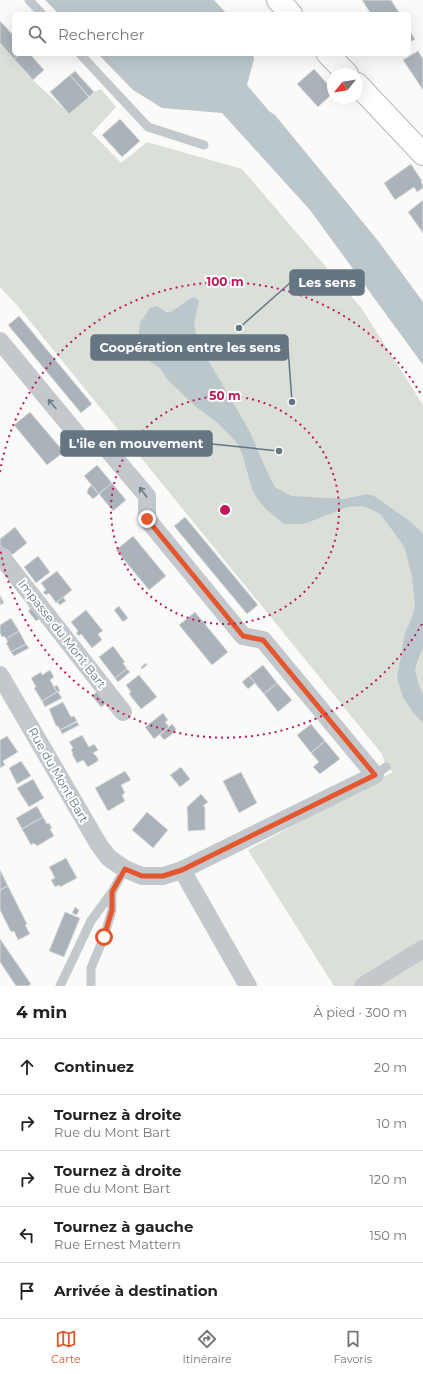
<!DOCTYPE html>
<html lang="fr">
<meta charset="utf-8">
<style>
:root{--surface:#fff;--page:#f2f2f2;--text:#222;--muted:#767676;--line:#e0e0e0;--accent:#e4572e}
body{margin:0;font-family:Montserrat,sans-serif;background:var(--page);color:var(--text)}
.compass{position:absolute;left:327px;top:68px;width:36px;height:36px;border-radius:50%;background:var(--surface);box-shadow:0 4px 16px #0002;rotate:240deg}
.stop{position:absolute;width:12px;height:12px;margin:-9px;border:3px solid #e4572e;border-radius:50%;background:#fff}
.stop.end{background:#e4572e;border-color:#fff;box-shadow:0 1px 4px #0008}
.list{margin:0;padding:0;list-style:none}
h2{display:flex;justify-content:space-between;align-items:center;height:52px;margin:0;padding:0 16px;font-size:17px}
h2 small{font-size:13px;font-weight:400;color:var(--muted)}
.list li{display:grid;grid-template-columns:26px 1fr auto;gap:12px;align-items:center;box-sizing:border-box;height:56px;padding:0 16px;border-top:1px solid var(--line)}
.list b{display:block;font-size:15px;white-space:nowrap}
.list p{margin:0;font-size:13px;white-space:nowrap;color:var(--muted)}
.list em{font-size:13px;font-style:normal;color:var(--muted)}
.icon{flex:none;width:22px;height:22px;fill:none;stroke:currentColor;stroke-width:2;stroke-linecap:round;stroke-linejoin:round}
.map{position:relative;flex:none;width:423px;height:986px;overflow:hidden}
.search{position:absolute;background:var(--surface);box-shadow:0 4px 16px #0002;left:12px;right:12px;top:12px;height:44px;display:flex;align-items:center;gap:10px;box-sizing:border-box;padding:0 14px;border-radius:6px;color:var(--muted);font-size:15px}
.sheet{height:332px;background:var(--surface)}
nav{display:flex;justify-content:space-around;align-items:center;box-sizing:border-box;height:56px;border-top:1px solid var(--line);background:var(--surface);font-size:11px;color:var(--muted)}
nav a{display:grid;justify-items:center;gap:2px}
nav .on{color:var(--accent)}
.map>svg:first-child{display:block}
.green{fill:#dadfd7}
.water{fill:#bbc7cb}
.building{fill:#aab3b9;stroke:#dcdcda}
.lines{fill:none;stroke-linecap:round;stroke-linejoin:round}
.secondary-casing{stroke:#b3babf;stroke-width:24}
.lane{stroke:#c3c8cc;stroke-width:9}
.street{stroke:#c3c8cc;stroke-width:18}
.secondary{stroke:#fff;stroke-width:22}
.oneway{stroke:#6a7a87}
.route{stroke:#e4572e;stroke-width:5}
.ring{fill:none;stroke:#c2185b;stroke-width:2;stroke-dasharray:2 4}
.labels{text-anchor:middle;stroke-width:4;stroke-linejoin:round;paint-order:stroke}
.street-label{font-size:12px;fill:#657683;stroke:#fff}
.centre{fill:#c2185b;stroke:#fff;stroke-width:2}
.ring-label{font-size:12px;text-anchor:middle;font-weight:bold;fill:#c2185b;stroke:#fff;stroke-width:4;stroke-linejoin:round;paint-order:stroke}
.leader{fill:none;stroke:#657683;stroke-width:1.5}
.callout-dot{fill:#657683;stroke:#fff;stroke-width:1.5}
.callout{fill:#657683;stroke:#657683;stroke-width:1.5}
.callout-label{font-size:13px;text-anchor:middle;font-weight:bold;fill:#fff}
</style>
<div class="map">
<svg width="423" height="986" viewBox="0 0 423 986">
<rect width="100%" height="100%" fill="#fafaf8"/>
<polygon class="green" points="0,43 33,80 69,114 94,92 101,89 116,107 92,133 121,163 147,142 242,169 362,309 423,405 423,986 334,986 248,850 393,772 386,767 382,754 16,304 0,287"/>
<g class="water">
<polygon points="45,0 214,0 227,14 59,14"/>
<polygon points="98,54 253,54 254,59 247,85 269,111 275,115 379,242 423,302 423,365 310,210 222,113 162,108 133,90"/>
<polygon points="193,297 199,300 194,325 198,343 249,430 270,478 275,487 291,496 345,499 367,494 374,496 411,522 423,534 423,648 417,662 415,670 419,686 423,694 423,723 412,711 403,697 397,678 405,633 412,618 415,607 412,576 405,549 401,542 381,515 375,511 368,508 361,506 347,507 307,523 299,524 284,524 266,509 258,500 252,489 242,453 237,443 219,424 195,406 167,379 160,368 150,362 141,350 138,340 140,323 150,308 157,306 166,312 171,312"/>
</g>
<g class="building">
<polygon points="362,0 391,0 400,14 371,14"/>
<polygon points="0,21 14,36 14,54 20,54 14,59 0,43"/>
<polygon points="409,30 415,39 409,43"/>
<polygon points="418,51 423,59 423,90 403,60"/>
<polygon points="20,54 30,54 44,70 33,80 14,59"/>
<polygon points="314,69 333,90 333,93 318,107 297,84"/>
<polygon points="75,71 94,92 89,97 70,75"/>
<polygon points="70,75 89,97 69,114 50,92"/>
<polygon points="120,119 140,141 122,157 102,135"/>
<polygon points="411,164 422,181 421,182 423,185 423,188 417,192 414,187 395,200 384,183"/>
<polygon points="423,200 423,233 408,212"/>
<polygon points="19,316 92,404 81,413 8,325"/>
<polygon points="30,412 64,452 47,465 14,425"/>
<polygon points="97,465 112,483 99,494 84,476"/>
<polygon points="112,483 126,500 113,511 99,494"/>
<polygon points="91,485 99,494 93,499 87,493 88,489"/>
<polygon points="185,517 258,605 247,614 174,526"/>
<polygon points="15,527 27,543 12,555 7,549 5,551 0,545 0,539"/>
<polygon points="133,536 166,576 149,590 116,550"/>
<polygon points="38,556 50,572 36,583 24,567"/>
<polygon points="57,571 72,590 56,603 49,593 46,595 43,592 46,590 41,583"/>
<polygon points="0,595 4,603 0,605"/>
<polygon points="63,597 66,601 60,605 57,602"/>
<polygon points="34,606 43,617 36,621 28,611"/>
<polygon points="119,606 128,618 123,622 114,610"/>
<polygon points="86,610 103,631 98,634 102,640 92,648 81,634 79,636 76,633 78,631 71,622"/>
<polygon points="195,612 228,652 212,665 179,625"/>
<polygon points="11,618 19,631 6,639 4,636 2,637 0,633 0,625"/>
<polygon points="19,631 26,644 11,652 6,643 8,642 6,639"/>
<polygon points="26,644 29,648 14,656 11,652"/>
<polygon points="113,646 125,662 123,663 127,669 115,678 99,657"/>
<polygon points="146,663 147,665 142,669 141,667"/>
<polygon points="263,665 277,683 264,694 249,676"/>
<polygon points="127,669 130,672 118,682 115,678"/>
<polygon points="50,670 54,677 50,680 57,692 42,701 34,688 36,687 31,678 41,672 42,675"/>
<polygon points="139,675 157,697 141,709 129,694 131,692 126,685"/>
<polygon points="249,676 255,683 248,689 242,682"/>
<polygon points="277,683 292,700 278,712 264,694"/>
<polygon points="57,685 60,691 57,692 54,687"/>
<polygon points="99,690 108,702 101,707 92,696"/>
<polygon points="57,692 58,692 62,698 45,707 42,701"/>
<polygon points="63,702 71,717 74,716 77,721 60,730 58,726 56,726 49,709"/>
<polygon points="163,713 168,720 165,722 169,727 154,739 145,727"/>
<polygon points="77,722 79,725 62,734 60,730"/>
<polygon points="172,724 176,729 175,732 164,740 160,735"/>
<polygon points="311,724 325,741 311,753 297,735"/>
<polygon points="82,735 89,747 94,744 98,750 93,753 98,758 98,761 88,767 83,760 77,763 72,754 73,753 71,750 73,748 69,742"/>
<polygon points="7,736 18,752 3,761 5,765 0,768 0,740"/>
<polygon points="325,741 340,759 320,774 313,767 319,762 311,753"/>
<polygon points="21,761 31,776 17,784 9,768"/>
<polygon points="181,767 190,779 180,787 170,775"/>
<polygon points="125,771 131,780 121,785 125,793 122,795 125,801 108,811 95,788"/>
<polygon points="241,772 257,803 239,813 223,781"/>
<polygon points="33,779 44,798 29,807 17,788"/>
<polygon points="201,794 208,802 203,806 205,807 205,830 188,831 187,807"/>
<polygon points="37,806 43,817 22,829 16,818"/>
<polygon points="147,812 168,830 153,848 132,830"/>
<polygon points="43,817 47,824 49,823 52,828 50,829 54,836 37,846 34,843 31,845 22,829"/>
<polygon points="66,858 77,878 60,887 59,885 55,887 51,880 55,878 49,867"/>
<polygon points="0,870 8,886 0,890"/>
<polygon points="8,886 27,924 25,925 30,934 18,940 14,931 11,932 0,910 0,890"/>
<polygon points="75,907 79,910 77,915 72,913"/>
<polygon points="65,912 80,918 64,957 49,951"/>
<polygon points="0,939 31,984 28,986 16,986 0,962"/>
</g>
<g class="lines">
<defs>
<g id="secondary">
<polyline points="278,0 291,14"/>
<polyline points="328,54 347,74"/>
<polyline points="357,84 423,154"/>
</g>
</defs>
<use href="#secondary" class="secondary-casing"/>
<g class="lane">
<polyline points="29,0 42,14"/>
<polyline points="80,54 148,127 204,145"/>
<polyline points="375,775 386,767"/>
<polyline points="60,986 91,921 112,892 125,869"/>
<polyline points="91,986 91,968 104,937 112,910 112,892"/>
</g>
<g class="street">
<polyline points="0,341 81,439 102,443 147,496 147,519 243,636 263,640 375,775 182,870 163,876 142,876 125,869 109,858 99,845 0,675"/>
<polyline points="0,555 123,712"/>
<polyline points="182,870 248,986"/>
<polyline points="363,986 423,949"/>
</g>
<use href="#secondary" class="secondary"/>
</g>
<defs><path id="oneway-shaft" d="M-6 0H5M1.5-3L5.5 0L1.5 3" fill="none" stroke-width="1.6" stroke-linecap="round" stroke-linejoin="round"/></defs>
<g class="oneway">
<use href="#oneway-shaft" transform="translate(52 404) rotate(-130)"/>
<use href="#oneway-shaft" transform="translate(143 492) rotate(-127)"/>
</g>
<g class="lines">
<polyline class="route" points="104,937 112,910 112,892 125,869 142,876 163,876 182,870 375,775 263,640 243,636 147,519"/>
</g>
<g class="ring">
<circle cx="225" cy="510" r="114"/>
<path d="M422 624A228 228 0 0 1 0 548M0 472A228 228 0 0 1 422 396"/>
</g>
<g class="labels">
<g class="street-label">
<text transform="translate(62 634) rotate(52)" y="4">Impasse du Mont Bart</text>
<text transform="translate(58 775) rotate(60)" y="4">Rue du Mont Bart</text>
</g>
</g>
<circle cx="225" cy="510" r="6" class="centre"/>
<g class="ring-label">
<text x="225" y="286">100 m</text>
<text x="225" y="400">50 m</text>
</g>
<path class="leader" d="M239 328L290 283M292 402L288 348M279 451L212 444"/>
<g class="callout-dot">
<circle cx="239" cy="328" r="4"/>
<circle cx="292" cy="402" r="4"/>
<circle cx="279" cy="451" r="4"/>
</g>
<g class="callout">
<rect x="290" y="270" width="74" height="25" rx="4"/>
<rect x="91" y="335" width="197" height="25" rx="4"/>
<rect x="61" y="431" width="151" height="25" rx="4"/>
</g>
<g class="callout-label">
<text x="327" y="287">Les sens</text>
<text x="190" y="352">Coopération entre les sens</text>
<text x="136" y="448">L'ile en mouvement</text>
</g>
</svg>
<svg class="compass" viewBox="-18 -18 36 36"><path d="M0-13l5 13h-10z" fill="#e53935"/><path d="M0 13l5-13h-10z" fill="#767676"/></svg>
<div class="stop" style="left:104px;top:937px"></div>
<div class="stop end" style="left:147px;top:519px"></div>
<div class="search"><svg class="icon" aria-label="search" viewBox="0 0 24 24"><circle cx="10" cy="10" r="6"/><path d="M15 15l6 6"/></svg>Rechercher</div>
</div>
<section class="sheet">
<h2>4 min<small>À pied · 300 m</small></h2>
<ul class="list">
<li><svg class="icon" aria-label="ahead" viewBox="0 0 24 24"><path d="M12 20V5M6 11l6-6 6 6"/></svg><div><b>Continuez</b></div><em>20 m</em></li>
<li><svg class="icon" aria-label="right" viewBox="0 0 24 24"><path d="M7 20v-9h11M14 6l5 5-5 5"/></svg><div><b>Tournez à droite</b><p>Rue du Mont Bart</p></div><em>10 m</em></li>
<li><svg class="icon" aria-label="right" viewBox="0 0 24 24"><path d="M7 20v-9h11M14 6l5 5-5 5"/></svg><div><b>Tournez à droite</b><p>Rue du Mont Bart</p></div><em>120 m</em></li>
<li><svg class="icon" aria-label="left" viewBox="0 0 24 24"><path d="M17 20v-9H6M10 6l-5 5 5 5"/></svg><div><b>Tournez à gauche</b><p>Rue Ernest Mattern</p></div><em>150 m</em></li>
<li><svg class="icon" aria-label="arrive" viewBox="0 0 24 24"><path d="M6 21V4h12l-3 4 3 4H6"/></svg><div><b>Arrivée à destination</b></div></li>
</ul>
</section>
<nav>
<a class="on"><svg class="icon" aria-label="map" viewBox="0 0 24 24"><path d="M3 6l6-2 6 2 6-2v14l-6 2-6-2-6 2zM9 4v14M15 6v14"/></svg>Carte</a>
<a><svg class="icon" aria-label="directions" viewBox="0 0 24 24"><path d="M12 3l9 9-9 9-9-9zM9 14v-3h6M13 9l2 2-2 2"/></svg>Itinéraire</a>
<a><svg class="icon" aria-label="saved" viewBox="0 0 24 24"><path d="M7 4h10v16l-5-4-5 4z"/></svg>Favoris</a>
</nav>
